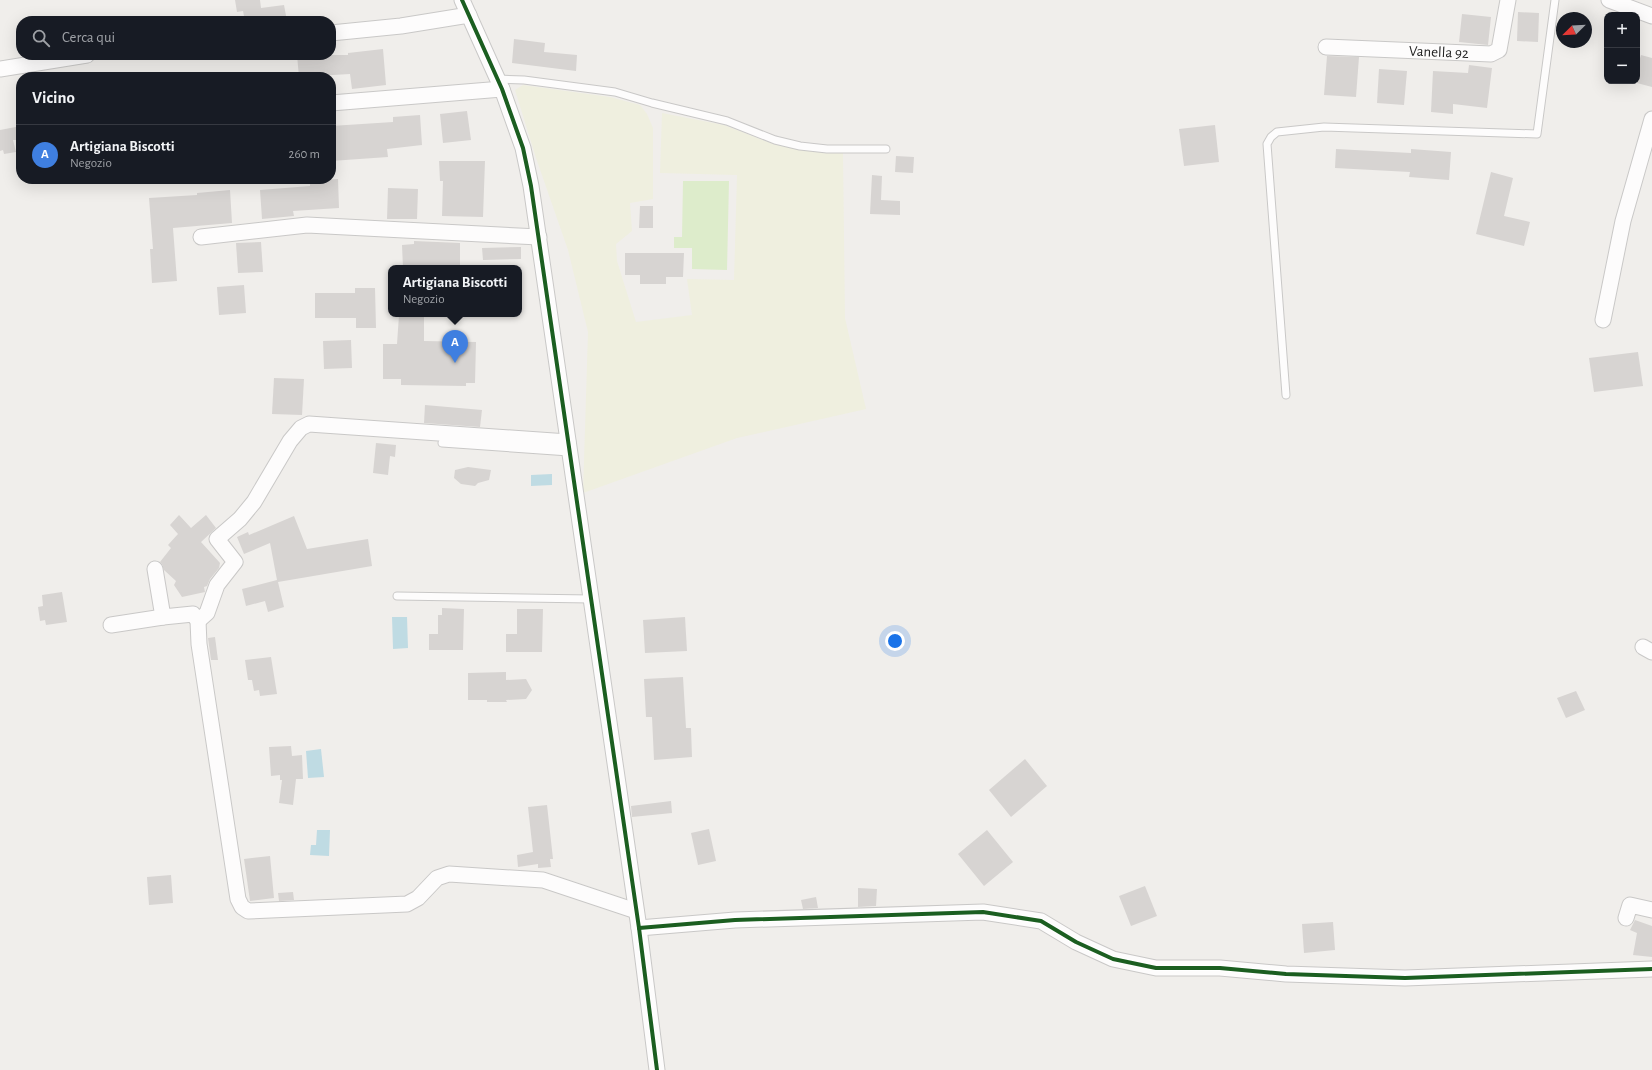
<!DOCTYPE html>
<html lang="it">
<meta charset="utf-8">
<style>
:root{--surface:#171b24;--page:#20242c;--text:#f1f3f6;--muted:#9ea1a6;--line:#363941;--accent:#ea580c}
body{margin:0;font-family:"Alegreya Sans",sans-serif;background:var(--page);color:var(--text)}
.controls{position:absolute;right:12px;top:12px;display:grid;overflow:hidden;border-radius:8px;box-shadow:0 4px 16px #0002}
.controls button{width:36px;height:36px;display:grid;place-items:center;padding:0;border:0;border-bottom:1px solid var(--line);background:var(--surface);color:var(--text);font:20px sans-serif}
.compass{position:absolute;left:1556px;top:12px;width:36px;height:36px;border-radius:50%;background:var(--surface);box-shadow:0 4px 16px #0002;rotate:246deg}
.you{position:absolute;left:895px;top:641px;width:14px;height:14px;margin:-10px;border:3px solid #fff;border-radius:50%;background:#1a73e8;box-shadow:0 0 0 6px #1a73e833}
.badge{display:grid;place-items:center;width:26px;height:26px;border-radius:50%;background:var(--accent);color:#fff;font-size:13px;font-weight:700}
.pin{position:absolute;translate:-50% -33px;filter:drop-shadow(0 1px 2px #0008)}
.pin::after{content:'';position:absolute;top:21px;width:14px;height:12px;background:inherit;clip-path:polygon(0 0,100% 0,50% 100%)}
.popup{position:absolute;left:388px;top:265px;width:134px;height:52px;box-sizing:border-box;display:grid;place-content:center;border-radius:8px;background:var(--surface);filter:drop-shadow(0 1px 3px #0005);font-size:13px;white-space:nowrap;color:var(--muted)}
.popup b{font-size:15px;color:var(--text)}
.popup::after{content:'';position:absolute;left:50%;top:100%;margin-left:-8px;border:8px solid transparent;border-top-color:var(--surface)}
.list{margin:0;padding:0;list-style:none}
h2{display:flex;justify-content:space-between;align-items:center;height:52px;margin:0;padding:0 16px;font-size:17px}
h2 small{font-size:13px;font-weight:400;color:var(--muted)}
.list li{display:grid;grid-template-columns:26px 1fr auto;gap:12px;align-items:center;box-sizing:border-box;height:60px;padding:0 16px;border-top:1px solid var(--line)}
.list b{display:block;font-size:15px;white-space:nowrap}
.list p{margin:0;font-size:13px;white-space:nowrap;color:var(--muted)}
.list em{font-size:13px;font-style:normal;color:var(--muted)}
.icon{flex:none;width:22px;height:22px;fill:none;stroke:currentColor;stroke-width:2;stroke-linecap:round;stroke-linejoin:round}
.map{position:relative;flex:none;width:1652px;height:1070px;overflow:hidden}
.search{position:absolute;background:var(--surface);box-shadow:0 4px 16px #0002;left:16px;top:16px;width:320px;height:44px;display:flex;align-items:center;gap:10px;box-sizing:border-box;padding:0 14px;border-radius:16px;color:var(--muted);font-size:15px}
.panel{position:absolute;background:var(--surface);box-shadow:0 4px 16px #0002;left:16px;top:72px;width:320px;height:112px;border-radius:16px}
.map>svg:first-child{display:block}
.farmland{fill:#efefdf}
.grass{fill:#ddeccb}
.water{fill:#bfdbe3}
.building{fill:#d7d4d2}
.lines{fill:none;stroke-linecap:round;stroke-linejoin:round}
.lane-casing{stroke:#c9c8c7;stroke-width:9}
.street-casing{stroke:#c9c8c7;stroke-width:17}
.lane{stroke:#fdfcfc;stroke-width:7}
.street{stroke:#fdfcfc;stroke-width:15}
.cycleway-casing{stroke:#fff;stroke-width:6}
.cycleway{stroke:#1b5e20;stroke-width:4}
.labels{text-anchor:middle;stroke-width:3.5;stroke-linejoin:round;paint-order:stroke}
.street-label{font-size:15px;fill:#222;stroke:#fff}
</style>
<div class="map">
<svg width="1652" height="1070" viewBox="0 0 1652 1070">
<rect width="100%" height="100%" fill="#f0eeeb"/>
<polygon class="farmland" points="523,85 610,97 640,105 647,114 653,128 653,199 630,203 632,231 616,244 617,261 636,322 692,315 687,279 734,280 737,175 660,173 662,113 724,125 773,144 825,153 843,153 845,318 866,409 737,438 583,493 588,332 568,250 536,158 515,90"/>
<polygon class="grass" points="683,181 729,181 727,270 692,269 692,248 674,248 674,237 682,237"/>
<g class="water">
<polygon points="552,474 552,485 531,486 531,475"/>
<polygon points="392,617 407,617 408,648 393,649"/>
<polygon points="321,749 324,777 308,778 306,751"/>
<polygon points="317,830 330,830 329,856 310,855 311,845 316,845"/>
</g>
<g class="building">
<polygon points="235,0 260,0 261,8 284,5 287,21 245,21 243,11 237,12"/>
<polygon points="1518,12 1539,13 1538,42 1517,41"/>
<polygon points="1462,14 1491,17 1488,45 1459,42"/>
<polygon points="514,39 545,43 544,52 577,55 576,71 512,63"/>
<polygon points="383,49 386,85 352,89 350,74 299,77 297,55 348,55 348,53"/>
<polygon points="1641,55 1652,58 1652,87 1637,83 1637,68"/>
<polygon points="1327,56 1359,57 1356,97 1324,95"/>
<polygon points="1469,65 1492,68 1487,108 1453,104 1453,114 1431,112 1433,71 1468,73"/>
<polygon points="1379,69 1407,71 1404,105 1377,103"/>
<polygon points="467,111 471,140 443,143 440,114"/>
<polygon points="420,115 422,145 387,149 388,157 331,161 331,126 393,122 393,117"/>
<polygon points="1215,125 1219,162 1184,166 1179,129"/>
<polygon points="21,126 21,140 13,140 16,152 4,154 3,150 0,151 0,130"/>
<polygon points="1336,149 1411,153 1411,149 1451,152 1449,180 1409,177 1410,172 1335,168"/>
<polygon points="896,156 914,157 913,173 895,172"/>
<polygon points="439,161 485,161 483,217 442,216 443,181 440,181"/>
<polygon points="1491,172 1513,178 1504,216 1530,222 1524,246 1476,234"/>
<polygon points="872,175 882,176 881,200 900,201 900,215 870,214"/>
<polygon points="338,179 339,208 293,211 294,216 262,219 260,190 310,186 310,181"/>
<polygon points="388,188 418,189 417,219 387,219"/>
<polygon points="230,190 232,223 173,228 177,281 152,283 150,249 153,249 149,198 197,195 197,193"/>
<polygon points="640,206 653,206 653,228 639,228"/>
<polygon points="414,241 460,243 460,268 403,268 402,245 414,244"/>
<polygon points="261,242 263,272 238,273 236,243"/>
<polygon points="521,247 521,259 483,260 482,248"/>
<polygon points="625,253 684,253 683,277 666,277 666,284 640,284 640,275 625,275"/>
<polygon points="244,285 246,313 219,315 217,287"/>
<polygon points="355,288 375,288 376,328 356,328 356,318 315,318 315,293 355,293"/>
<polygon points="424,314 424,341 476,342 475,383 466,383 466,386 401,385 401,379 383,379 383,344 397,344 399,315"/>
<polygon points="351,340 352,368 324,369 323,341"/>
<polygon points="1638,352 1643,386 1594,392 1589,358"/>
<polygon points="274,378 304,379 302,415 272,414"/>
<polygon points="425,405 482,410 480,427 424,423"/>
<polygon points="376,443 396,445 395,457 390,456 388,475 373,473"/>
<polygon points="468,467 491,470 489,480 478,483 475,486 461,484 454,478 455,470"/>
<polygon points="179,515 191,528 206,515 216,528 201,542 220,563 219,568 210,579 207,586 204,587 205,592 182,597 174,585 176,581 164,570 162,564 160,562 171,548 168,545 178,534 170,525"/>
<polygon points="294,516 307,549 368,539 372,566 278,582 284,607 268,612 265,601 246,606 242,589 277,580 270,543 244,554 237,537 248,532 249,535"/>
<polygon points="62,592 67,622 46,625 45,620 40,621 38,607 43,606 42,595"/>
<polygon points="442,608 464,609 463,650 429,650 429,634 438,634 438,615 442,615"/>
<polygon points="517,609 543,609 542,652 506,652 506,634 517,634"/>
<polygon points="685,617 687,651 645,653 643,620"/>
<polygon points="215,637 218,660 211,660 208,638"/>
<polygon points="271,657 277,694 260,696 259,690 254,691 252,680 248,680 245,660"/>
<polygon points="506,672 506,680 526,679 532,690 526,699 506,700 507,702 487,702 487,700 468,700 468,673"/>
<polygon points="683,677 686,728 691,728 692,757 654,760 652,717 646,717 644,679"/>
<polygon points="1576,691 1585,710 1566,718 1557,698"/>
<polygon points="291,746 292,756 302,755 303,779 296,779 293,805 279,803 282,780 280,780 280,775 271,776 269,747"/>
<polygon points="1025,759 1047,786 1011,817 989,790"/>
<polygon points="671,801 672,813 632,817 631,806"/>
<polygon points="547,805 553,859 550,859 551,867 538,868 538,864 518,867 517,855 533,852 528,807"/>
<polygon points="709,829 716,861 698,865 691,833"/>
<polygon points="987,830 1013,862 984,886 958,854"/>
<polygon points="270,856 274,898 250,901 244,859"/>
<polygon points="171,875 173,903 149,905 147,877"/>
<polygon points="1145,886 1157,916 1131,926 1119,896"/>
<polygon points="858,888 877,889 876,906 858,907"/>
<polygon points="293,892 294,900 279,901 278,893"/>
<polygon points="816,897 818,908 803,909 801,900"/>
<polygon points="1635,920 1652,926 1652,957 1633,955 1637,933 1630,930"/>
<polygon points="1333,922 1335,950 1304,953 1302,924"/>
</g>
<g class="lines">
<defs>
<g id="lane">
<polyline points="498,79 524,80 615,92 652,103 727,121 775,140 800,146 827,149 886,149"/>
<polyline points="1286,395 1267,144 1271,137 1277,132 1324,127 1537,134 1555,0"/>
<polyline points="442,443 569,452"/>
<polyline points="397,596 591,599"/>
</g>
<g id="street">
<polyline points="462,0 502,89 523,148 531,186 639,928 657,1070"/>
<polyline points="1609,0 1652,16"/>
<polyline points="331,33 401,26 469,15"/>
<path id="s1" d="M1326,47L1491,54L1499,50L1508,0"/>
<polyline points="0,69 87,55"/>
<polyline points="331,103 502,89"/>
<polyline points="201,237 307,225 539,237"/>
<polyline points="1603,320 1623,221 1652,119"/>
<polyline points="155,569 163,617 193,614 198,621 199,644 238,899 242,907 248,911 407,904 418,898 437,878 449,874 543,880 636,911"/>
<polyline points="198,621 207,613 217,585 235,562 217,539 240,519 254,502 290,441 301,428 309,424 568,442"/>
<polyline points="111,625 163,617"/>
<polyline points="1643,647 1652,652"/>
<polyline points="1626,918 1630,905 1652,910"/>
<polyline points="639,928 735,920 983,912 1041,921 1076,942 1113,959 1156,968 1220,968 1286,974 1405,978 1652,969"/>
</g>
</defs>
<use href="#lane" class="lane-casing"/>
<use href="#street" class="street-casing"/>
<use href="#lane" class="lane"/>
<use href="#street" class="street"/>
<defs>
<g id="cycleway">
<polyline points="462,0 502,89 523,148 531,186 639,928 657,1070"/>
<polyline points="639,928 735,920 983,912 1041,921 1076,942 1113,959 1156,968 1220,968 1286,974 1405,978 1652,969"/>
</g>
</defs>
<use href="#cycleway" class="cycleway-casing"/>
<use href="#cycleway" class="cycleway"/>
</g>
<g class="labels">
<g class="street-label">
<text dy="5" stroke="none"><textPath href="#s1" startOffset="113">Vanella 92</textPath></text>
</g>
</g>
</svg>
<div class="controls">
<button>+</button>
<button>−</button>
</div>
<svg class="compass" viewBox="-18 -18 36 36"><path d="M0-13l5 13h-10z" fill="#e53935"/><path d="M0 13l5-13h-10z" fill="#9ea1a6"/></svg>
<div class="you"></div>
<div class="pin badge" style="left:455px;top:363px;background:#3f7fe0">A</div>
<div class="popup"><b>Artigiana Biscotti</b>Negozio</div>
<div class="search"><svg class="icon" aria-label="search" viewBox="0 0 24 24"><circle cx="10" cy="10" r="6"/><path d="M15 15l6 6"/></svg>Cerca qui</div>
<section class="panel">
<h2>Vicino<small></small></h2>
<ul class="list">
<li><span class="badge" style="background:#3f7fe0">A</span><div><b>Artigiana Biscotti</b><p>Negozio</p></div><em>260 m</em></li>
</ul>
</section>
</div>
